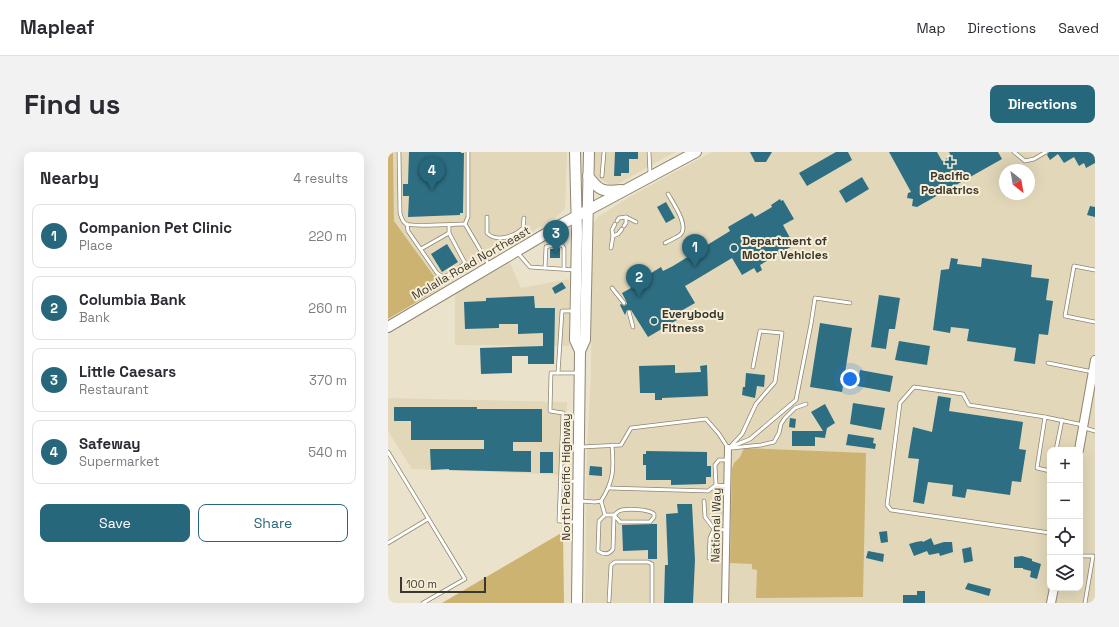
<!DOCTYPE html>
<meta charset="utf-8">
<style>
:root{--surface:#fff;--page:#f2f2f3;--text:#2b2b33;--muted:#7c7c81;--line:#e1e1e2;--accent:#27677b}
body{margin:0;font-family:"Space Grotesk",sans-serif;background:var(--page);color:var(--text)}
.controls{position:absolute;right:12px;bottom:12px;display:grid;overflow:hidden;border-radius:8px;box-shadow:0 4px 16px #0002}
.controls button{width:36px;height:36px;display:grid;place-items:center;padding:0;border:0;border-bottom:1px solid var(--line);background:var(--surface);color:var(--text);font:20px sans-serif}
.compass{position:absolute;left:611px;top:12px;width:36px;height:36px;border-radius:50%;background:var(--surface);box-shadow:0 4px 16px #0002;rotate:149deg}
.scale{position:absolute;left:12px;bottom:10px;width:86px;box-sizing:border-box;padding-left:4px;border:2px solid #3a372e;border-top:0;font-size:11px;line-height:14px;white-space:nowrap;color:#3a372e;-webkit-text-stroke:3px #f8efd8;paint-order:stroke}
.you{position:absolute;left:462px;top:227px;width:14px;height:14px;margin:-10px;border:3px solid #fff;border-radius:50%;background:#1a73e8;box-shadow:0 0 0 6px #1a73e833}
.badge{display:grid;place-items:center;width:26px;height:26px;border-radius:50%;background:var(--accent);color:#fff;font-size:13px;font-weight:700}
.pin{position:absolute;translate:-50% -33px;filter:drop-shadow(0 1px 2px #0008)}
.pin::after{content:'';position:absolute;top:21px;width:14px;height:12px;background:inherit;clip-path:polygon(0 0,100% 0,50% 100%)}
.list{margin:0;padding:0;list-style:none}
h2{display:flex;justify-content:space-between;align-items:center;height:52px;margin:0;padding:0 16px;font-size:17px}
h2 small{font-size:13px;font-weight:400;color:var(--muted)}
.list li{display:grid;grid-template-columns:26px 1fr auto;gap:12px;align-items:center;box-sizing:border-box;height:64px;margin:0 8px 8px;padding:0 8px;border:1px solid var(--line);border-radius:8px}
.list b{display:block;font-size:15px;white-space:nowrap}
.list p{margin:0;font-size:13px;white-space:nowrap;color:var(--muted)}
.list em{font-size:13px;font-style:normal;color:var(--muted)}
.actions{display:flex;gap:8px;padding:12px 16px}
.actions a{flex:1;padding:9px 0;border:1px solid var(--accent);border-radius:8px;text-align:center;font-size:14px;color:var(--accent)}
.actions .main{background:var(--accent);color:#fff}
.icon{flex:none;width:22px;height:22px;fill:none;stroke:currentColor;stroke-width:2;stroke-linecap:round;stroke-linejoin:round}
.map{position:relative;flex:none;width:707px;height:451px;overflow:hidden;border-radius:8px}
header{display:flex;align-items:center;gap:24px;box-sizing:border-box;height:56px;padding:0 20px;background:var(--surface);border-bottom:1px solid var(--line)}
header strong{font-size:19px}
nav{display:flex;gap:22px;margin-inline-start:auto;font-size:14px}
.intro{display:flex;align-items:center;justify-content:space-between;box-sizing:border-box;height:96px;padding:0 24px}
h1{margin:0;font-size:28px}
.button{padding:10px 18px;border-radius:8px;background:var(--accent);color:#fff;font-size:14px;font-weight:700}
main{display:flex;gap:24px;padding:0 24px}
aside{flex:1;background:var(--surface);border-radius:8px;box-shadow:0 4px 16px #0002}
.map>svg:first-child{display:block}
.built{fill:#e2d7b9;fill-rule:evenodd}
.green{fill:#ccb372}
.building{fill:#2e6e82}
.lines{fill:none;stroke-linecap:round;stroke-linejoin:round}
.service-casing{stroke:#8e8671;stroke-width:4.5}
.minor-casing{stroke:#8e8671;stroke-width:8}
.tertiary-casing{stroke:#8e8671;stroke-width:10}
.primary-casing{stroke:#8e8671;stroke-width:12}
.service{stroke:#fff;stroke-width:3}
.minor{stroke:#fff;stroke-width:6}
.tertiary{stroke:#fff;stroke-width:8}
.primary{stroke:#fff;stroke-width:10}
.poi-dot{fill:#27677b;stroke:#f8efd8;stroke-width:1.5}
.labels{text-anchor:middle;stroke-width:4;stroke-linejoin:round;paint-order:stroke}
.poi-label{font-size:12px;font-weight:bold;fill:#3a372e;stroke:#f8efd8;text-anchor:start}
.street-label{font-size:12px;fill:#3a372e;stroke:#f8efd8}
</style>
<header>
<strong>Mapleaf</strong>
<nav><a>Map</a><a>Directions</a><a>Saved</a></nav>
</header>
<div class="intro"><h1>Find us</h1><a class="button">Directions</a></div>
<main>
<aside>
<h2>Nearby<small>4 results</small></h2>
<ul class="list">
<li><span class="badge">1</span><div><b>Companion Pet Clinic</b><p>Place</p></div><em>220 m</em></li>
<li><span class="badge">2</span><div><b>Columbia Bank</b><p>Bank</p></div><em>260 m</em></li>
<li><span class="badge">3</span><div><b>Little Caesars</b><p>Restaurant</p></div><em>370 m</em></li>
<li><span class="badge">4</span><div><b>Safeway</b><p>Supermarket</p></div><em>540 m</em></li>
</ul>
<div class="actions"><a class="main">Save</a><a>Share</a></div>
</aside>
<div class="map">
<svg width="707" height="451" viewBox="0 0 707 451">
<rect width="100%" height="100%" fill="#ebe2cb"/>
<g class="built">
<polygon points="5,0 179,0 177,57 174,59 171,63 54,135 6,69"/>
<polygon points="207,0 287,0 226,34 207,25"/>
<path d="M324,0H707V451H197L199,294L203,224L204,75L206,70L210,65L243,44ZM617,18H641V42H617ZM662,298H692V436H662Z"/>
<polygon points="122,111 133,136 181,127 181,194 67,193 67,142"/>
<polygon points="0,246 179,250 177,323 24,317 0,279"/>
</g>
<g class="green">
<polygon points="0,0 5,0 6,69 54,135 0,167"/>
<polygon points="356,296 478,301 475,445 368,446 369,418 364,417 364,412 342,411 344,317 346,311 352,305"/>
<polygon points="175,380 176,451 54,451"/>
</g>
<g class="building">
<polygon points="21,0 73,0 73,1 76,1 75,61 72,61 72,63 20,65 21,44 15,44 15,32 20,32"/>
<polygon points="227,0 250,0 250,7 241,7 241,21 233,21 233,24 226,24"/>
<polygon points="362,0 384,0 378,10 367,10"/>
<polygon points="448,0 460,0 464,8 419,34 411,21"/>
<polygon points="501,0 549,0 554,9 563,4 561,0 610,0 614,7 529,55 524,54 525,47 519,46 520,41 523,40"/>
<polygon points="661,0 707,0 707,11 698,16 696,11 691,14 686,5 676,11 670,2 662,8 659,3"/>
<polygon points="474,25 481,37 458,51 451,39"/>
<polygon points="392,47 393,49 395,48 406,67 395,73 406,93 372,113 374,118 369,121 366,116 354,123 344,106 304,130 297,134 307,151 286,163 289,168 260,185 243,158 239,158 237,163 232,153 233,152 236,154 239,152 238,149 234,141 243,136 242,134 273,115 275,119 285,114 342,79 340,75 364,61 367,65 384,55 383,53"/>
<polygon points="278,50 287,66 278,71 269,55"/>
<polygon points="702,54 707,55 707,65 699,63"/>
<polygon points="59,92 70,110 54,120 43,102"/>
<polygon points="172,96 172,106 162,106 162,97"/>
<polygon points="563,106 570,107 569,112 593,115 594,106 644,113 643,125 661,127 658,148 665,149 660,183 651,182 647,212 626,209 628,196 579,189 581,177 563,175 562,181 545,178 553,118 561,117"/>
<polygon points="174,130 178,136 167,142 164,136"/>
<polygon points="491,143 512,146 507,177 501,177 498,197 483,195"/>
<polygon points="146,144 147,156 167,156 166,212 140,212 140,204 124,204 124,221 93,222 92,196 155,194 155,181 130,182 130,172 111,172 111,176 77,177 76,150 98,149 98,146"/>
<polygon points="432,171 464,176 454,240 422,235"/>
<polygon points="511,189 542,194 539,213 507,208"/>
<polygon points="287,213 287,221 313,220 312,214 319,213 320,244 274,246 274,248 267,248 267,241 252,241 251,214"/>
<polygon points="472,218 505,224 502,240 469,234"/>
<polygon points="358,221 377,223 376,235 369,234 367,246 354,243 355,235 357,235"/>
<polygon points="550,244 563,246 561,259 635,270 631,297 638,298 633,330 624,329 622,343 579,337 577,346 564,344 565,333 540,330 536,352 525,350 531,307 520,306 525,275 544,280"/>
<polygon points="465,251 497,256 493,278 462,272"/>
<polygon points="437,252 447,271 439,276 437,286 427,285 427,294 404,294 404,279 435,279 423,260"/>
<polygon points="6,255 89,255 89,257 154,257 154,290 125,290 125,299 143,299 143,320 61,318 61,317 43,318 42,297 96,297 96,288 23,288 23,269 6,269"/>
<polygon points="402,266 408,267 407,276 401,275"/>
<polygon points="460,282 486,286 485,291 488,292 487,297 458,293"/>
<polygon points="258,299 319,300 319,314 323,314 323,325 318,325 318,332 283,333 283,328 258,328 258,313 255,313 255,302 258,302"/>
<rect x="152" y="300" width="13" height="21"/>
<polygon points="202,314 214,315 214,324 201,323"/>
<polygon points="289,352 304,352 307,408 305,451 276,451 277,413 280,413 278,362 290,361"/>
<polygon points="264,372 269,372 269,407 260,407 260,398 235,399 234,373"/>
<polygon points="499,379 500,390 493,391 491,380"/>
<polygon points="543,386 546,393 556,390 564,390 565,400 552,404 551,401 541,403 539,399 526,404 521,392 528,390 534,389 535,390"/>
<polygon points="583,395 585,409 576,411 574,397"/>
<polygon points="480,399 496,402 495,410 478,406"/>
<polygon points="634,404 644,407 644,409 653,412 649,427 642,425 643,419 635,417 635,416 626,416 626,405"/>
<polygon points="580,431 603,437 601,444 577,437"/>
<polygon points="529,439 537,439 537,451 515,451 515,443 529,443"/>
</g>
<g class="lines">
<defs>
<g id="service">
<path d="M11,0L12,61C13,65 15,70 18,72C24,75 67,72 77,72"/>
<polyline points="80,0 80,65 77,72 101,113"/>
<polyline points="261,0 262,22"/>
<polyline points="626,0 637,9 646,7 658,0"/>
<polyline points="214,24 216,0"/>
<path d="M99,65V81C109,91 127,84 135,76L136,66"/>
<polyline points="229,69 231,66 238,65 248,70"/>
<polyline points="19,72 20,79 49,121 55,125 65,121 77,111 61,81 61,73"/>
<polyline points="236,74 238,71 238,65"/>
<polyline points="225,84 224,78 227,72"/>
<path d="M277,91C282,88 288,86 292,83C302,75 285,51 280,42"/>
<polyline points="223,96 225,84 230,82 234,77"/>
<polyline points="33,97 61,81"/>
<polyline points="129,100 142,115 187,118"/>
<polyline points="157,116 158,95 161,94 174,93 176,96 176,117"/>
<polyline points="707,118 686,114 677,164 707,170"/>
<polyline points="224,136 236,151"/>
<polyline points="241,160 245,175"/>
<polyline points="660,211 705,220"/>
<polyline points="170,221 174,159 186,159"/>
<polyline points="657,265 581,253 575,242 526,235 512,251 499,353 503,358 662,381"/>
<polyline points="697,276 707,279"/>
<polyline points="342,295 354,282 368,252 387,230 394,181 372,179 365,215"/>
<polyline points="174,296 233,293 243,276 318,267 331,282 340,296"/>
<polyline points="340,296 362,287 408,248 423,172 427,146 462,151"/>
<polyline points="344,296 373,293 386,290 391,281 393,272 397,266 407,256 418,252"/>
<polyline points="668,298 674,268"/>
<polyline points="0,300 77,427 35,451"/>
<polyline points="662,319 649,316 657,265 695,273"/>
<polyline points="172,330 189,329"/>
<polyline points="328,333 327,313 331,308 340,308"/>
<polyline points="221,336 320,339 328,333 340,334"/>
<path d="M192,349L207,350L213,349C226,329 226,316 224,293"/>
<path d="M213,349L217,363H226C228,362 229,360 231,359C237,356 261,357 266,362V365L262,370H232L226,363L225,397C221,403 216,403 210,399V397L211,369L217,363"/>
<polyline points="316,349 317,365 326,377 338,378"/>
<polyline points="187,370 171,369 175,261 162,259 163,221 190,221"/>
<polyline points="0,391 40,367"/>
<polyline points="692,404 705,404 697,451"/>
<polyline points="321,406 322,386 326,377"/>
<polyline points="221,449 223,413 227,410 260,410 264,412 264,451"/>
</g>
<polyline id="minor" points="337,451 340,296"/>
<g id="tertiary">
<polyline points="691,298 707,208"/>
<polyline points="663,451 666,436"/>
</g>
<g id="primary">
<polyline points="187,0 189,81 187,188 192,199"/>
<path d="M200,24C211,39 215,40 233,38"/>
<polyline points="0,175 176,71 308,0"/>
<polyline points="189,451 192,199 197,188 201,0"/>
</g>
</defs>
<use href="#service" class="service-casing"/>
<use href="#minor" class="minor-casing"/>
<use href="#tertiary" class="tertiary-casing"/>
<use href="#primary" class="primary-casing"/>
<use href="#service" class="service"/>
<use href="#minor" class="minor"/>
<use href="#tertiary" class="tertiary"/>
<use href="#primary" class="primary"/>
</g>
<g class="poi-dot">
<path d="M560 4h4v4h4v4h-4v4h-4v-4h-4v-4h4z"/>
<circle cx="346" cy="96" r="4"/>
<circle cx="266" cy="169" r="4"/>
</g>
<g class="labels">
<g class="poi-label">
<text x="562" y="28" text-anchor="middle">Pacific<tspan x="562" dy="14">Pediatrics</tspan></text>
<text x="354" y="93">Department of<tspan x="354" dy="14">Motor Vehicles</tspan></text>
<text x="274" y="166">Everybody<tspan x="274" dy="14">Fitness</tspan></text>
</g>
<g class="street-label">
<text transform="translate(83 111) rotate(-30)" y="4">Molalla Road Northeast</text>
<text transform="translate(178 325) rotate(-90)" y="4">North Pacific Highway</text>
<text transform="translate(328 373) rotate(-89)" y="4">National Way</text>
</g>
</g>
</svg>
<div class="controls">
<button>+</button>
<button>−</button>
<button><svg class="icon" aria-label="locate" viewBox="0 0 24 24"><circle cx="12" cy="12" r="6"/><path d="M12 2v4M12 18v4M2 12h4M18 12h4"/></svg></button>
<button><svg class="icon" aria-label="layers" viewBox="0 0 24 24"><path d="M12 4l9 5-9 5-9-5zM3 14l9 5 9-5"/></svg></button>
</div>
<svg class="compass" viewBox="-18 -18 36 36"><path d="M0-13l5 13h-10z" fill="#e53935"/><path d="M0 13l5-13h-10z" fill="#7c7c81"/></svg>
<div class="scale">100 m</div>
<div class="you"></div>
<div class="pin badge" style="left:307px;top:115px">1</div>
<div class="pin badge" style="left:251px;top:145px">2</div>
<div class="pin badge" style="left:168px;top:101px">3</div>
<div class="pin badge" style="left:44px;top:38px">4</div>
</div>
</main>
